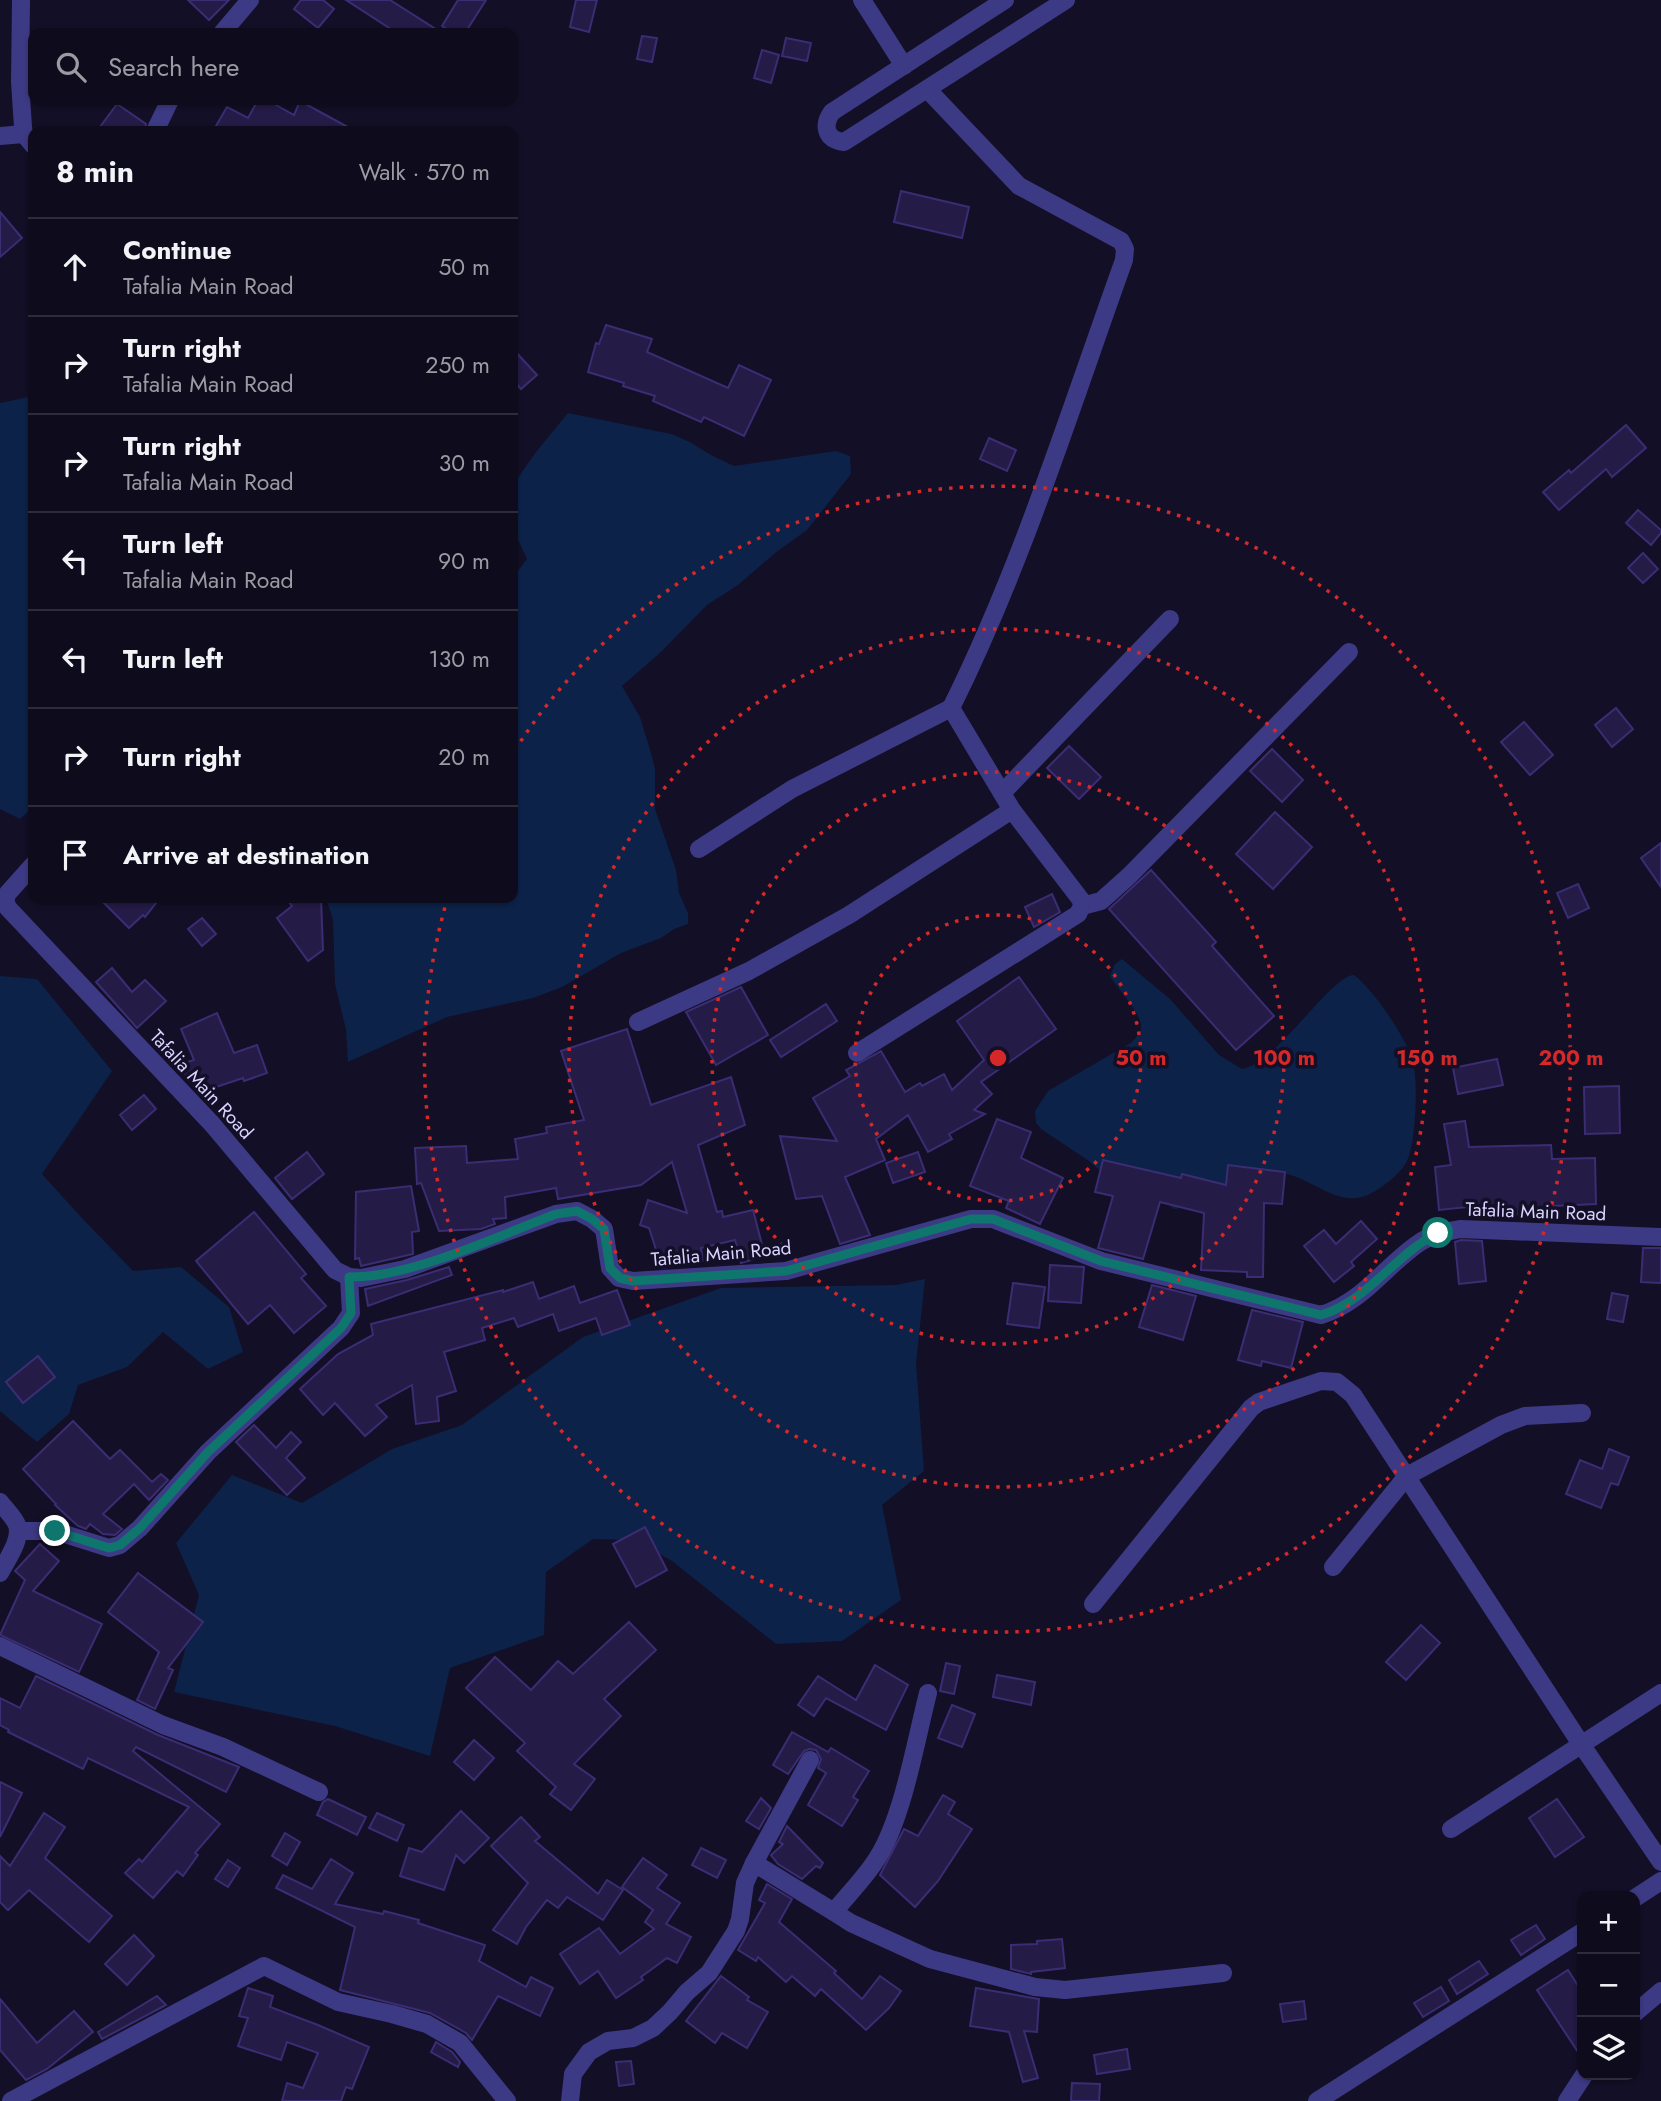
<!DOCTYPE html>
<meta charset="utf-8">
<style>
:root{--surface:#0e0b1c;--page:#1c1929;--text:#f1f3f6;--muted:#9b9ba3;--line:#2e2b3b}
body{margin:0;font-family:Jost,sans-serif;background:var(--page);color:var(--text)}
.controls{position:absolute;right:21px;bottom:21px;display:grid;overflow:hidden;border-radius:14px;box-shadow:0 2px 5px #0004}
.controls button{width:63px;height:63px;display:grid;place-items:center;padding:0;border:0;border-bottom:2px solid var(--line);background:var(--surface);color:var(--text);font:35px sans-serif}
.stop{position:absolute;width:21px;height:21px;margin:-16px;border:5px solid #0f766e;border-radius:50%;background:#fff}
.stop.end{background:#0f766e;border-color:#fff;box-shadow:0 2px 7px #0008}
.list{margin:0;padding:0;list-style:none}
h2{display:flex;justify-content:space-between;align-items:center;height:91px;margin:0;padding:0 28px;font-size:30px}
h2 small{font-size:23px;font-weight:400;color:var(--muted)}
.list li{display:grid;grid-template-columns:46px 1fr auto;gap:21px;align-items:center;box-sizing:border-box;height:98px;padding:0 28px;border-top:2px solid var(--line)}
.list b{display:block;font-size:26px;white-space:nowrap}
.list p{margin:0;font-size:23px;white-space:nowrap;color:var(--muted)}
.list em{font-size:23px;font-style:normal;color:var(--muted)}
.icon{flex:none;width:38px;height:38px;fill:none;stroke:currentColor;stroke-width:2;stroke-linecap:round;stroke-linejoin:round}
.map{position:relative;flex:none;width:1661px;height:2101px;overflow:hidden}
.search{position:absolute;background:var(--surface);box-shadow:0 2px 5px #0004;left:28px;top:28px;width:490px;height:77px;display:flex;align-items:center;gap:18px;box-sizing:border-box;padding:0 24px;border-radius:14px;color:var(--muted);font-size:26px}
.panel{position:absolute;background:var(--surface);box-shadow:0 2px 5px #0004;left:28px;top:126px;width:490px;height:777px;border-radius:14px}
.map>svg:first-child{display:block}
.water{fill:#0c2248}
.building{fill:#241b47;stroke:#3b2d73;stroke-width:2}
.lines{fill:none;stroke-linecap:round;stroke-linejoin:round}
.minor{stroke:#3d3a85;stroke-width:18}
.route{stroke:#0f766e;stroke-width:9}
.ring{fill:none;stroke:#d62828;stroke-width:3.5;stroke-dasharray:3.5 7}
.labels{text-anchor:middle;stroke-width:7;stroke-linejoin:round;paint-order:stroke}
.street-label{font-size:19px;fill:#d9d4ff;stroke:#130f26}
.centre{fill:#d62828;stroke:#130f26;stroke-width:3.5}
.ring-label{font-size:21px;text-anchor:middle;font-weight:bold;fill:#d62828;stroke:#130f26;stroke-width:7;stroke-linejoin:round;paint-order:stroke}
</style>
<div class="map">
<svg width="1661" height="2101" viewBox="0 0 1661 2101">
<rect width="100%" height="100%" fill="#130f26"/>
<g class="water">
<polygon points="33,396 33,807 20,819 0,809 0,403"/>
<polygon points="568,413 671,434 690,442 711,455 734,466 836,451 850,456 851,474 807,530 775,553 738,585 707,605 661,652 622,686 640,717 651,753 655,769 655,809 676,870 679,893 688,913 688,924 674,929 661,938 621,953 562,987 533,998 447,1017 348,1062 346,1030 335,984 333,920 326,898 513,898 513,760 517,753 513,745 513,577 527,559 513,529 513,485 536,452"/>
<path d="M1122,959L1170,999L1219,1055L1242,1069C1278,1062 1330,976 1354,975C1373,989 1404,1035 1412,1058C1419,1077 1416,1146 1406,1163C1398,1176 1383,1187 1370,1194C1337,1210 1311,1175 1279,1173C1271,1173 1262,1178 1254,1181C1229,1191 1201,1206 1174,1209L1167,1204L1161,1193L1104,1174L1089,1161L1041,1129L1036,1123L1035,1111L1048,1091L1132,1042C1136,1037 1141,1033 1141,1027C1142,1014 1117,988 1110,976L1115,964Z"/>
<polygon points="0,976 37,979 112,1071 42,1174 79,1215 133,1271 181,1267 229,1307 243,1352 208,1369 163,1332 127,1367 78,1385 69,1414 37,1442 0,1411"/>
<polygon points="925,1279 916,1363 924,1471 882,1505 901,1600 842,1641 776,1644 672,1561 635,1540 593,1539 546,1572 544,1635 450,1668 430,1756 335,1726 174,1692 199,1595 176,1543 232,1475 302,1503 392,1449 462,1425 583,1337 721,1288 896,1285"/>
</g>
<g class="building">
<polygon points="188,0 229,0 209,20"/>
<polygon points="301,0 323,0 334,9 318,28 294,9"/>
<polygon points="346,0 390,0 442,33 397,33"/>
<polygon points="458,0 486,0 465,33 452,33 442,26"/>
<polygon points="576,0 597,0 589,32 570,27"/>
<polygon points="642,36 657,38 652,62 637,59"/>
<polygon points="786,38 811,43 807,61 782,56"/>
<polygon points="762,50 779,55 771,83 754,78"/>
<polygon points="258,100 267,100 294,115 300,101 355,131 213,131 227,107 248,118"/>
<polygon points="117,104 146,124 144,131 97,131"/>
<polygon points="901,191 969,207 962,238 894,222"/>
<polygon points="0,212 22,238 0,257"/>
<polygon points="606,325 652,339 647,352 728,388 739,365 771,380 744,436 704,417 701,422 653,401 655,396 623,386 624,383 588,372 596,343 599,344"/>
<polygon points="513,349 537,375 521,389 513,380"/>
<polygon points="1626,425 1646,448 1612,477 1606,469 1559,510 1543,492 1569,470 1571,473"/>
<polygon points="989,438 1016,450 1007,471 980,459"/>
<polygon points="1638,510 1661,530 1661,533 1651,545 1626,523"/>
<polygon points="1643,553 1658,569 1643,583 1628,568"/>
<polygon points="1616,708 1633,729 1612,747 1595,725"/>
<polygon points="1524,722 1553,755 1530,775 1501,742"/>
<polygon points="1069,746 1101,777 1079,799 1047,768"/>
<polygon points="1272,749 1303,780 1282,802 1250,771"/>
<polygon points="1275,812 1312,847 1273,889 1236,854"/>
<polygon points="1661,843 1661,887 1641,858"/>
<polygon points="1151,870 1216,942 1212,946 1274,1016 1236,1050 1109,909"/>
<polygon points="1578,884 1589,908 1568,918 1557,893"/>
<polygon points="1052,894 1060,912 1034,927 1025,907"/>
<polygon points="99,898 160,898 145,917 143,915 129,928"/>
<polygon points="286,898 321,898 323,950 308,961 277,918 292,906"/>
<polygon points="202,918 216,934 202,946 188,929"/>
<polygon points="112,968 132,992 145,980 166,1001 137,1028 96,982"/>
<polygon points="1019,977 1056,1029 981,1082 992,1094 974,1110 985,1114 949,1134 952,1139 928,1152 908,1115 876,1139 885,1160 845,1177 870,1235 840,1244 822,1196 796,1199 780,1136 837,1141 813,1098 850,1076 846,1070 881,1051 905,1092 920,1083 922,1086 944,1074 952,1090 984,1060 957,1021"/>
<polygon points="741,987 768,1035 716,1065 686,1012"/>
<polygon points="826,1004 837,1021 781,1057 770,1040"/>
<polygon points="217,1013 234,1053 257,1045 267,1073 244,1081 243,1078 204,1091 175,1066 194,1060 181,1029"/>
<polygon points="627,1029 651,1105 731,1077 745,1125 698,1145 717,1212 722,1211 723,1217 753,1210 765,1256 741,1263 735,1240 701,1248 703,1261 662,1268 649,1228 640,1225 648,1200 687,1213 672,1162 641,1185 558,1199 556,1188 505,1197 506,1218 493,1219 495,1224 481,1229 439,1231 421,1183 417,1184 415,1148 466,1146 467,1163 518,1159 515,1139 547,1133 546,1127 584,1120 561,1051"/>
<polygon points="1497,1059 1503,1085 1458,1094 1453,1068"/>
<polygon points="1619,1086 1620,1133 1585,1134 1584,1087"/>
<polygon points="144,1095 156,1109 132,1130 120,1115"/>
<polygon points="997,1119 1031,1132 1021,1158 1063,1178 1040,1224 1006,1208 1009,1201 970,1186"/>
<polygon points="1465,1121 1469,1147 1551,1145 1552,1159 1595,1158 1596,1204 1554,1206 1554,1214 1521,1216 1521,1214 1487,1215 1487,1205 1439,1210 1435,1167 1451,1165 1444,1124"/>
<polygon points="307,1152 324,1174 292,1199 275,1178"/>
<polygon points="918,1152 925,1172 893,1183 886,1163"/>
<polygon points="1103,1160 1181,1178 1182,1174 1226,1185 1228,1165 1285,1172 1282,1204 1264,1203 1263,1277 1247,1277 1247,1272 1201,1270 1204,1213 1160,1202 1143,1259 1098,1248 1113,1196 1095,1192"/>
<polygon points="411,1186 419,1231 412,1232 413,1254 361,1266 359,1258 355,1259 356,1192"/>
<polygon points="254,1212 306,1274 301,1278 326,1306 294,1333 270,1305 248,1324 196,1261"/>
<polygon points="1361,1221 1377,1239 1351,1262 1354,1266 1334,1282 1304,1246 1324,1230 1336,1244"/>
<polygon points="1461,1240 1482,1241 1486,1281 1459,1284 1455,1242"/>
<polygon points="1643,1248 1661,1248 1661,1283 1641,1282"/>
<polygon points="1050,1265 1084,1267 1081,1303 1048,1301"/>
<polygon points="449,1267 452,1275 368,1306 365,1289 407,1280"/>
<polygon points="533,1282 539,1299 574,1286 580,1303 617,1290 630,1325 602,1335 596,1318 559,1331 553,1314 518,1327 514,1318 482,1328 485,1340 444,1352 456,1391 437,1397 439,1421 416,1424 412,1385 376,1405 387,1417 365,1436 335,1403 323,1415 300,1389 338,1354 373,1335 371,1324 503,1290 503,1292"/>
<polygon points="1013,1283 1045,1287 1039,1328 1007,1324"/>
<polygon points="1152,1285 1196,1296 1183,1340 1139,1327"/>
<polygon points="1612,1293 1628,1296 1623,1322 1607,1319"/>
<polygon points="1252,1310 1303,1322 1291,1368 1262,1361 1261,1366 1238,1360"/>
<polygon points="38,1356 55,1377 23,1403 6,1382"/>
<polygon points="73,1421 110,1459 120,1450 152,1482 161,1474 168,1480 149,1500 134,1484 103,1514 122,1529 115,1535 103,1534 90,1524 86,1529 78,1526 55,1505 56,1504 23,1469"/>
<polygon points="254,1425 276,1448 291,1432 301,1442 286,1458 305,1478 287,1495 236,1442"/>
<polygon points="1609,1449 1629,1457 1618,1485 1611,1483 1601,1508 1566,1494 1580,1460 1602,1469"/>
<polygon points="645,1527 667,1570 636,1587 613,1544"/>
<polygon points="40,1544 59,1561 33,1591 102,1624 79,1672 0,1635 25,1580 15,1571"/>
<polygon points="138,1573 203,1622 168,1668 173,1670 155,1709 137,1700 159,1652 108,1612"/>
<polygon points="629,1622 656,1650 604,1699 621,1716 574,1764 595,1779 571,1810 550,1794 556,1787 517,1751 525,1743 466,1688 495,1657 531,1690 558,1661 573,1674"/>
<polygon points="1421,1625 1440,1643 1406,1680 1386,1662"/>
<polygon points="946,1663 960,1666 954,1694 940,1691"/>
<polygon points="875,1665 908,1685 886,1730 826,1698 814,1716 798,1705 818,1676 856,1700"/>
<polygon points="997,1675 1035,1682 1031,1705 993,1697"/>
<polygon points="36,1676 158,1735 239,1767 226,1792 136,1747 133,1751 220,1824 195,1853 198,1855 183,1876 177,1871 153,1898 125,1873 139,1859 142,1862 189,1807 88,1758 83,1769 8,1732 9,1730 0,1725 0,1698 20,1708"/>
<polygon points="952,1705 975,1714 962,1747 938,1738"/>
<polygon points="792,1732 828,1752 831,1748 869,1771 853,1797 858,1800 842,1826 808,1805 826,1773 818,1768 821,1759 816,1750 809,1749 804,1751 788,1774 773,1765"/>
<polygon points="474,1740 494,1758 474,1780 454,1762"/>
<polygon points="0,1782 22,1793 0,1837"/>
<polygon points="943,1795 955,1802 948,1814 972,1829 938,1881 915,1907 880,1875 904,1829 918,1836"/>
<polygon points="761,1798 771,1808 759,1829 746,1821"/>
<polygon points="328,1799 366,1817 357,1835 317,1815 323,1802"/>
<polygon points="1557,1799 1584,1837 1555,1857 1529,1818"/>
<polygon points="461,1811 489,1838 464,1863 456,1855 444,1890 400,1876 409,1848 422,1852"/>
<polygon points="44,1813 65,1827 45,1858 112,1916 89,1942 29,1890 8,1910 0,1902 0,1856 10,1866"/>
<polygon points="377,1813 404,1825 397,1841 369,1828"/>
<polygon points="521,1817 540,1837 535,1841 598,1894 607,1880 623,1890 603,1920 567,1897 558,1908 547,1900 526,1927 517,1944 493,1930 528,1883 491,1846"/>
<polygon points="787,1826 823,1863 820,1868 816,1866 802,1879 778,1864 771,1855 783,1844 779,1842"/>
<polygon points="285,1833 300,1842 287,1865 272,1856"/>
<polygon points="701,1848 726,1860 717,1878 692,1865"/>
<polygon points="643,1858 667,1875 657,1888 680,1903 666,1924 691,1937 677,1963 667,1958 641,1977 643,1980 616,1998 598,1971 580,1984 560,1954 599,1928 620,1954 654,1929 645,1922 653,1910 622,1887"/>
<polygon points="331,1859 353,1873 335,1904 383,1914 384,1911 419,1920 418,1923 485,1945 479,1961 526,1987 531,1977 553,1988 540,2016 498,1996 472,2040 466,2033 430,2013 340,1990 355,1927 276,1888 283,1875 312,1889"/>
<polygon points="228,1860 240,1868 228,1887 215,1879"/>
<polygon points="767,1884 792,1899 779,1922 836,1971 834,1973 862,1999 880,1976 901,1991 889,2008 866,2030 821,1989 815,1996 792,1976 786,1982 758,1957 756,1961 738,1950 765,1903 759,1900"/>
<polygon points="1536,1925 1545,1939 1521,1955 1511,1940"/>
<polygon points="134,1935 154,1956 127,1985 105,1964"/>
<polygon points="1062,1939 1065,1968 1031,1972 1031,1974 1011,1969 1011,1945 1037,1944 1037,1941"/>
<polygon points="1479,1961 1488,1974 1457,1994 1449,1980"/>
<polygon points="1568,1970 1582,1992 1582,2058 1537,1990"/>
<polygon points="721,1976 749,1997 747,2000 768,2012 747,2048 722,2033 715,2043 686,2021"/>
<polygon points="1441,1987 1449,2001 1423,2017 1414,2003"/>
<polygon points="248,1988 273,1996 270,2007 318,2025 369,2047 352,2089 346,2087 341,2101 282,2101 287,2083 303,2088 318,2053 287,2042 281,2060 238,2046 248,2018 239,2016"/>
<polygon points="976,1988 1039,1999 1037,2032 1024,2031 1038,2078 1023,2082 1009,2032 970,2026"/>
<polygon points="157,1996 166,2005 102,2039 98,2032"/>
<polygon points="0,1999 37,2043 74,2011 93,2032 47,2069 26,2080 0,2050"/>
<polygon points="1304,2001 1306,2019 1283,2022 1280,2004"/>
<polygon points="436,2042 452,2052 460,2062 458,2067 431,2052"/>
<polygon points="1127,2049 1130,2069 1097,2074 1094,2055"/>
<polygon points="631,2061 634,2084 619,2086 616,2062"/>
<polygon points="1072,2083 1100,2084 1099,2101 1071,2101"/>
</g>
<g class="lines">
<g class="minor">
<polyline points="21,0 20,82 23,127 24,134 33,145"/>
<polyline points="862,0 904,66"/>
<path d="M1005,0L832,112C822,126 826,140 844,142L1066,0"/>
<polyline points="222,33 250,0"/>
<polyline points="155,131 170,100"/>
<polyline points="0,136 24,134"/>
<polyline points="1002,793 1170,619"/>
<polyline points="699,849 792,789 951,708"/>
<path d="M33,865L8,893L5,900L8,908L212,1124L335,1270L349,1277L361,1278L405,1269L556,1214L577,1211L592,1219L604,1229L610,1268L619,1278L633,1281L786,1271L971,1219H993L1101,1261L1321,1315C1362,1303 1385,1266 1419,1243C1431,1234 1446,1232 1460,1229L1661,1237"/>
<polyline points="1082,906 1101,901 1129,876 1349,652"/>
<path d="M638,1022L749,971L849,915L1012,810L951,708C1022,565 1070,410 1124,260L1125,249L1121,241L1019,186L928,90"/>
<polyline points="857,1053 1078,914 1082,906 1081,900 1012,810"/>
<path d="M0,1502C5,1509 14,1517 17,1525C22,1540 6,1561 0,1573"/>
<polyline points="18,1531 55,1531 109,1548 120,1545 140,1528 208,1452 341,1328 351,1313 349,1277"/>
<polyline points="1333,1567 1407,1476 1501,1425 1525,1416 1582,1413"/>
<polyline points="1093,1604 1251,1408 1259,1402 1321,1381 1337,1382 1353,1395 1581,1744 1661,1862"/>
<polyline points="0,1646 163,1725 223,1747 319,1792"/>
<path d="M928,1693C916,1740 903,1817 878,1857C866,1877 848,1894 834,1912L851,1923L930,1959L1035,1987L1065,1990L1223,1973"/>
<polyline points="1451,1829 1661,1693"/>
<polyline points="754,1863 834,1912"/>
<polyline points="1635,1898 1661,1881"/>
<polyline points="1635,2013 1661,1991"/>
<polyline points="11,2101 264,1966 338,2002 392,2014 427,2024 460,2043 507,2101"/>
<polyline points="570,2101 573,2074 589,2052 608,2041 633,2038 653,2028 670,2012 687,1992 709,1973 736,1931 740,1919 745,1883 754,1863 810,1760"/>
<polyline points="1317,2101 1582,1932"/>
<polyline points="1567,2101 1584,2075"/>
</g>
</g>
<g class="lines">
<path class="route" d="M55,1531L109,1548L120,1545L140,1528L208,1452L341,1328L351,1313L349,1277C410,1278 498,1236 556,1214L577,1211L592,1219L604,1229L610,1268L620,1278L633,1281L786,1271L971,1219H993L1101,1261L1321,1315C1368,1301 1395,1254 1438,1233"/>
</g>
<g class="ring">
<circle cx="998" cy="1058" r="143"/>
<circle cx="998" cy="1058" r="286"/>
<circle cx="998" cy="1058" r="429"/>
<path d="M515 750A573 573 0 1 1 447 900"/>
</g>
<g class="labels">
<g class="street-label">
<text transform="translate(202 1084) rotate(47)" y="7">Tafalia Main Road</text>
<text transform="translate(1536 1211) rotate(2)" y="7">Tafalia Main Road</text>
<text transform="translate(721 1253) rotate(-5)" y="7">Tafalia Main Road</text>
</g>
</g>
<circle cx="998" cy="1058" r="10" class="centre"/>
<g class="ring-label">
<text x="1141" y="1065">50 m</text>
<text x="1284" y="1065">100 m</text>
<text x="1427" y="1065">150 m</text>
<text x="1571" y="1065">200 m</text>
</g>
</svg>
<div class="controls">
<button>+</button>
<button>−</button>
<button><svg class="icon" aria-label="layers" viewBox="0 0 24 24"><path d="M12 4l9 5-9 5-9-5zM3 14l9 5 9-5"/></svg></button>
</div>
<div class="stop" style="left:1438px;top:1233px"></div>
<div class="stop end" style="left:55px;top:1531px"></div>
<div class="search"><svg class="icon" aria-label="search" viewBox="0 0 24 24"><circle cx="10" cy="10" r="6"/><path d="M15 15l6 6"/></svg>Search here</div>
<section class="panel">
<h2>8 min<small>Walk · 570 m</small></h2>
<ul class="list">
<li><svg class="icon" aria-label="ahead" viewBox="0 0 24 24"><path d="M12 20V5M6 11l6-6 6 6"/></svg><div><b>Continue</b><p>Tafalia Main Road</p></div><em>50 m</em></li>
<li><svg class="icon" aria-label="right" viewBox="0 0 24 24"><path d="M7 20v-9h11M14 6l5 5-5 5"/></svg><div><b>Turn right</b><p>Tafalia Main Road</p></div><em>250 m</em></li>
<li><svg class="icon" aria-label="right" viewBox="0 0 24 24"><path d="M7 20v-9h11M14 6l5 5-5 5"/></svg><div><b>Turn right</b><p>Tafalia Main Road</p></div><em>30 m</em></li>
<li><svg class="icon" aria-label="left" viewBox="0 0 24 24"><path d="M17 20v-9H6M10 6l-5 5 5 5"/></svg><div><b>Turn left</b><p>Tafalia Main Road</p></div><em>90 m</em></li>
<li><svg class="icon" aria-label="left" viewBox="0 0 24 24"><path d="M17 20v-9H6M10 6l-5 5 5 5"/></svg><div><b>Turn left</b></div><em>130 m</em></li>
<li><svg class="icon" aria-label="right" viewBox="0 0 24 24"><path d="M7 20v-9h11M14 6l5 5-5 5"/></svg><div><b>Turn right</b></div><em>20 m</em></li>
<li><svg class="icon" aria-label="arrive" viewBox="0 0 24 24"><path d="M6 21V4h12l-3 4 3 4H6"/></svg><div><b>Arrive at destination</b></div></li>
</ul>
</section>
</div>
